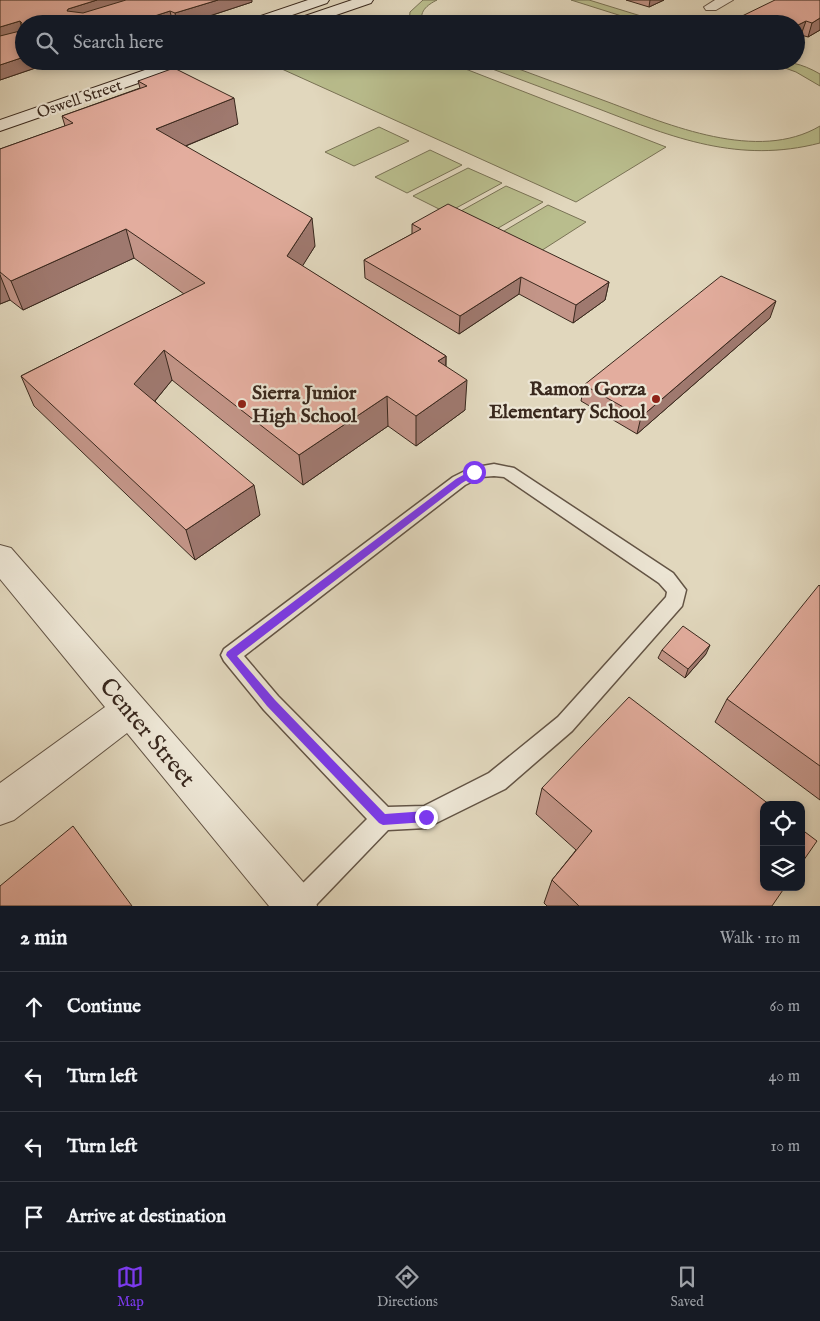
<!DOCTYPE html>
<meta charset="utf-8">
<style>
:root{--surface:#171b24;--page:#242831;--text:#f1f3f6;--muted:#9ea1a6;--line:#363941;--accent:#7c3aed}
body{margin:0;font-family:"IM FELL English",serif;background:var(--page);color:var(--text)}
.controls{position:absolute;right:15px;bottom:15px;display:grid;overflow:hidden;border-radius:10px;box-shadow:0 2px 8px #0003}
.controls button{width:45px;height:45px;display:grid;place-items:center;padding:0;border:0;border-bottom:1px solid var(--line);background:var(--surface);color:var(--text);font:25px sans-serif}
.stop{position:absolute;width:15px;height:15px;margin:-11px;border:4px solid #7c3aed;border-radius:50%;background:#fff}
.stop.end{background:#7c3aed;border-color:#fff;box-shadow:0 1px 5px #0008}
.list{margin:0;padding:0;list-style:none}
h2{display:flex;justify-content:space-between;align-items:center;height:65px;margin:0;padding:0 20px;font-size:21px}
h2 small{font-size:16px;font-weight:400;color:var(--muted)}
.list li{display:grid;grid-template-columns:32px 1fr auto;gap:15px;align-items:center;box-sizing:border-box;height:70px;padding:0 20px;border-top:1px solid var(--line)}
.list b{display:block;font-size:19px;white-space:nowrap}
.list em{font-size:16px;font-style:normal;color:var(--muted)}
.icon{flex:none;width:28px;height:28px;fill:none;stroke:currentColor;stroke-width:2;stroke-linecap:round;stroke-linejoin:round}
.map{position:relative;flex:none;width:820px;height:906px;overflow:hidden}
.search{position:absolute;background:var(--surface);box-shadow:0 2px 8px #0003;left:15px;right:15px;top:15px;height:55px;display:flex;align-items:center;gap:12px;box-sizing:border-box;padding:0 18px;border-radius:28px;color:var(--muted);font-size:19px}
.sheet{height:345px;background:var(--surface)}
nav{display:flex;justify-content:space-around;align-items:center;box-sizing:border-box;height:70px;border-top:1px solid var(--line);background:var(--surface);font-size:14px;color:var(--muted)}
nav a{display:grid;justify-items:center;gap:2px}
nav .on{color:var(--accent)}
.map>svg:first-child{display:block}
.green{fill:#b9bd8d;stroke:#797255}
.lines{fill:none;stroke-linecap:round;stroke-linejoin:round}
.lane-casing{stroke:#635445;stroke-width:3}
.street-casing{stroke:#635445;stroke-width:2}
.secondary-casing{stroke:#39281d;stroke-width:2}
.lane{fill:#ece5d4;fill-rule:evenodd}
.street{fill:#ece5d4;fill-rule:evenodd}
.secondary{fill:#ece5d4;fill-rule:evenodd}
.wall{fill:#c39588;stroke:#39281d}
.shaded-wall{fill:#9f796f;stroke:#39281d}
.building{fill:#e3ad9e;stroke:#39281d}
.route{fill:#7c3aed}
.poi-dot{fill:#8f2418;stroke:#ece5d4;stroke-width:2}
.labels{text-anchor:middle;stroke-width:4.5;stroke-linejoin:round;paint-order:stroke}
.far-street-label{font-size:16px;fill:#39281d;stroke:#ece5d4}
.poi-label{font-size:20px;font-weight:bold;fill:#39281d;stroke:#ece5d4;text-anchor:end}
.near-street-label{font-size:24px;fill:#39281d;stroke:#ece5d4}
</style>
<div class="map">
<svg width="820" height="906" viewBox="0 0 820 906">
<rect width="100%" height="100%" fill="#e1d7bd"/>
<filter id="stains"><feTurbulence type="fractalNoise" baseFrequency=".004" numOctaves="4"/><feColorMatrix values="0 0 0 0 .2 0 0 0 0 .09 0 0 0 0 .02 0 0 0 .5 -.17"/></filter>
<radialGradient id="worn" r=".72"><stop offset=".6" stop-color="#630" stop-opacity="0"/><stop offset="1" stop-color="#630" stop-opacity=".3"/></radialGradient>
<g class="green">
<path d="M423,0H437C427,5 418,12 423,24H409L410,12Z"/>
<polygon points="571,0 589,0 667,24 647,24"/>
<polygon points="282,61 445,61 666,147 576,202 273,65"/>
<path d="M471,61H497C534,75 571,88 608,102C669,125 758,163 820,126V143C739,164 674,138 599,109C556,93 514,77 471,61Z"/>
<path d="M766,61C788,61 801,63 820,74V86L796,72Z"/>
<polygon points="379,127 409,141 354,166 325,152"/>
<polygon points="430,150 462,165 407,193 375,177"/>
<polygon points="468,168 502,183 447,213 413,196"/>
<polygon points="506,186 543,202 488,234 452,216"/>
<polygon points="548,205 586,222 533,256 494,237"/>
</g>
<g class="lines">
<defs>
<path id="lane" d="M494,464L514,468L673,573L686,590L682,606L572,731L505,789L426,828L388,830L315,906H286L289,897L367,819L264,710L224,661L221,655L224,649L453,477L471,468ZM494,476L504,477L659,583L667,592L666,597L558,717L489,773L424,806L388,807L278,696L244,656L465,485L481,477Z"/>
<g id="street">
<polygon points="715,0 733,0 716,10 706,10 704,7"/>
<polygon points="0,545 11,548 311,891 317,906 269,906 127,733 14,820 0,825 0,783 105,707 0,579"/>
</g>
<g id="secondary">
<polygon points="308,0 329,0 327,3 266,24 244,24 246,21"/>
<polygon points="352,0 373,0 371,3 310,24 299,24 297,21 299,18"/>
<polygon points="171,61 195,61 193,64 0,131 0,120"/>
</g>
</defs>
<use href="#lane" class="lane-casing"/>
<use href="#street" class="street-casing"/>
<use href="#secondary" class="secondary-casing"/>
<use href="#lane" class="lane"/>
<use href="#street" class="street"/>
<use href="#secondary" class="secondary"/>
</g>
<g class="wall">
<polygon points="0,0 252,2 185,24 24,24 24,61 64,61 56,64 53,62 0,80"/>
<polygon points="626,0 664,0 649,7"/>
<polygon points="820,0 820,30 808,37 801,35 796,38 796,24 737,24 738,18"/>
<polygon points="138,81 238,124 186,146 315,246 302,266 446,356 446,366 465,410 416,446 388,426 303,485 172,380 155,401 260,515 195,560 34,406 21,376 184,294 134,258 23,310 10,300 0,304 0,149 65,126 62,116 140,88"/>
<polygon points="412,224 609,282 605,300 573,323 519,294 459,334 365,278 364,260 412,234"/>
<polygon points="770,318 637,434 581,401 584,385"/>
<polygon points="820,586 820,800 715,722 727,699"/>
<polygon points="662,650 706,654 685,678 658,658"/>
<polygon points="542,788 772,906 547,906 544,903 552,880 576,850 536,814"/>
</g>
<g class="shaded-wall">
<polygon points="97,0 136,0 71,22 67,11 68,9"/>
<polygon points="218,0 252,0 252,2 185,24 177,24 175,13"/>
<polygon points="650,0 664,0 649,7"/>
<polygon points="170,11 173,24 130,24"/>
<polygon points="820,18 820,30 808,37 812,23"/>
<polygon points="20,21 23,34 0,41 0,27"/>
<polygon points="806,21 801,35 796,38 796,26"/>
<polygon points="24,57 24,61 53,61 53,62 0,80 0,65"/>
<polygon points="55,61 64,61 56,64"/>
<polygon points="234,98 238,124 161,156 156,129"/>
<polygon points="312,218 315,246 290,286 287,256"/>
<polygon points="126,229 134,258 23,310 11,281"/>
<polygon points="0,275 10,300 0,304"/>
<polygon points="521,277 519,294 459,334 460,316"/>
<polygon points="609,282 605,300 573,323 576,305"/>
<polygon points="776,301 770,318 637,434 641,417"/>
<polygon points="164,350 172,380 144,414 134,384"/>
<polygon points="446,356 445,386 438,361"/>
<polygon points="467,380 465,410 416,446 416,416"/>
<polygon points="387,396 388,426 303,485 299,455"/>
<polygon points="254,485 260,515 195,560 186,530"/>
<polygon points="710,645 706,654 685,678 688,669"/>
</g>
<g class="building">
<polygon points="0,0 97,0 68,9 67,11 83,13 126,0 218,0 175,13 170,11 130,24 24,24 24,57 0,65 0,36 20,31 22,23 20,21 0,27"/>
<polygon points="775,0 820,0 820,18 812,23 806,21 796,26 796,24 757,24 738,18"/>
<polygon points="174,68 234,98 156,129 312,218 287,256 446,356 438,361 467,380 416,416 387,396 299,455 164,350 134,384 254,485 186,530 21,376 205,283 126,229 11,281 0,272 0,149 73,123 62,116 147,86 138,81"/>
<polygon points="448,204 609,282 576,305 521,277 460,316 364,260 421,229 412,224"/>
<polygon points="721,276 776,301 641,417 584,385"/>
<polygon points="819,585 820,586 820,766 727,699"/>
<polygon points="683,626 710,645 688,669 662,650"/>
<polygon points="629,697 770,805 764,805 764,887 785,887 772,906 579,906 552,880 592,831 542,788"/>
<polygon points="73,826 132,906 0,906 0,886"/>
<polygon points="801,829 817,841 801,864"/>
</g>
<polygon class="route" points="474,469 477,470 477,474 462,483 237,656 275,700 385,814 426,811 430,813 432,817 430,821 426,822 383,825 379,823 267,706 226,655 227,652 456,479"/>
<g class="poi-dot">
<circle cx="656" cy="399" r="5"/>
<circle cx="242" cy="404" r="5"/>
</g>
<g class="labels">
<g class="far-street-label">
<text transform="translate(79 98) rotate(-19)" y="6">Oswell Street</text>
</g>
<g class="poi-label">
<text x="646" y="395">Ramon Gorza<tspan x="646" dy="23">Elementary School</tspan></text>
<text x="252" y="399" text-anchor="start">Sierra Junior<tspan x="252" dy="23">High School</tspan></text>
</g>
<g class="near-street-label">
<text transform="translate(148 732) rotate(50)" y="8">Center Street</text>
</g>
</g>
<rect width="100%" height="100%" filter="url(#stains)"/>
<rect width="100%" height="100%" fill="url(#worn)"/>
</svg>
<div class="controls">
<button><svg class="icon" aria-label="locate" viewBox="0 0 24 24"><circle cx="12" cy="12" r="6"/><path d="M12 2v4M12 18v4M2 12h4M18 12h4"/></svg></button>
<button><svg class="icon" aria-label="layers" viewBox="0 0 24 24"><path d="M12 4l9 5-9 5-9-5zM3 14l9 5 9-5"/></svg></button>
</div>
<div class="stop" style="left:474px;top:472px"></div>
<div class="stop end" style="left:426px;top:817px"></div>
<div class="search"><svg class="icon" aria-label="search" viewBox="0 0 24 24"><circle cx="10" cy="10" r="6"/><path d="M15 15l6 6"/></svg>Search here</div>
</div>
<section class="sheet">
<h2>2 min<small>Walk · 110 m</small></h2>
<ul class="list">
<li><svg class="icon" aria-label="ahead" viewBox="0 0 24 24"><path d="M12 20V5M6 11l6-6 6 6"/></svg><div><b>Continue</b></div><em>60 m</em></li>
<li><svg class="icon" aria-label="left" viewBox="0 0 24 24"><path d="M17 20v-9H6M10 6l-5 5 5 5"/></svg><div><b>Turn left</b></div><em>40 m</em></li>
<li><svg class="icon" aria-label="left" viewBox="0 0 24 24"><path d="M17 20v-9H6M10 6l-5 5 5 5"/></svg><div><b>Turn left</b></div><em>10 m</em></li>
<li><svg class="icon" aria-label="arrive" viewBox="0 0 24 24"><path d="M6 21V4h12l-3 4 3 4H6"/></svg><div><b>Arrive at destination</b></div></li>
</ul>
</section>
<nav>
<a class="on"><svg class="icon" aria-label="map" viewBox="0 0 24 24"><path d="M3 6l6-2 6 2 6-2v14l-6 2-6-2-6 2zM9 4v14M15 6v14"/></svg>Map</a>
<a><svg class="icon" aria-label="directions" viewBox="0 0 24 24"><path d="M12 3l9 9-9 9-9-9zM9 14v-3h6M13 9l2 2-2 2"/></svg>Directions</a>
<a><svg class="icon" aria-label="saved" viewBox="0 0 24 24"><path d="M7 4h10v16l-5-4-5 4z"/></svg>Saved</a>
</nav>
